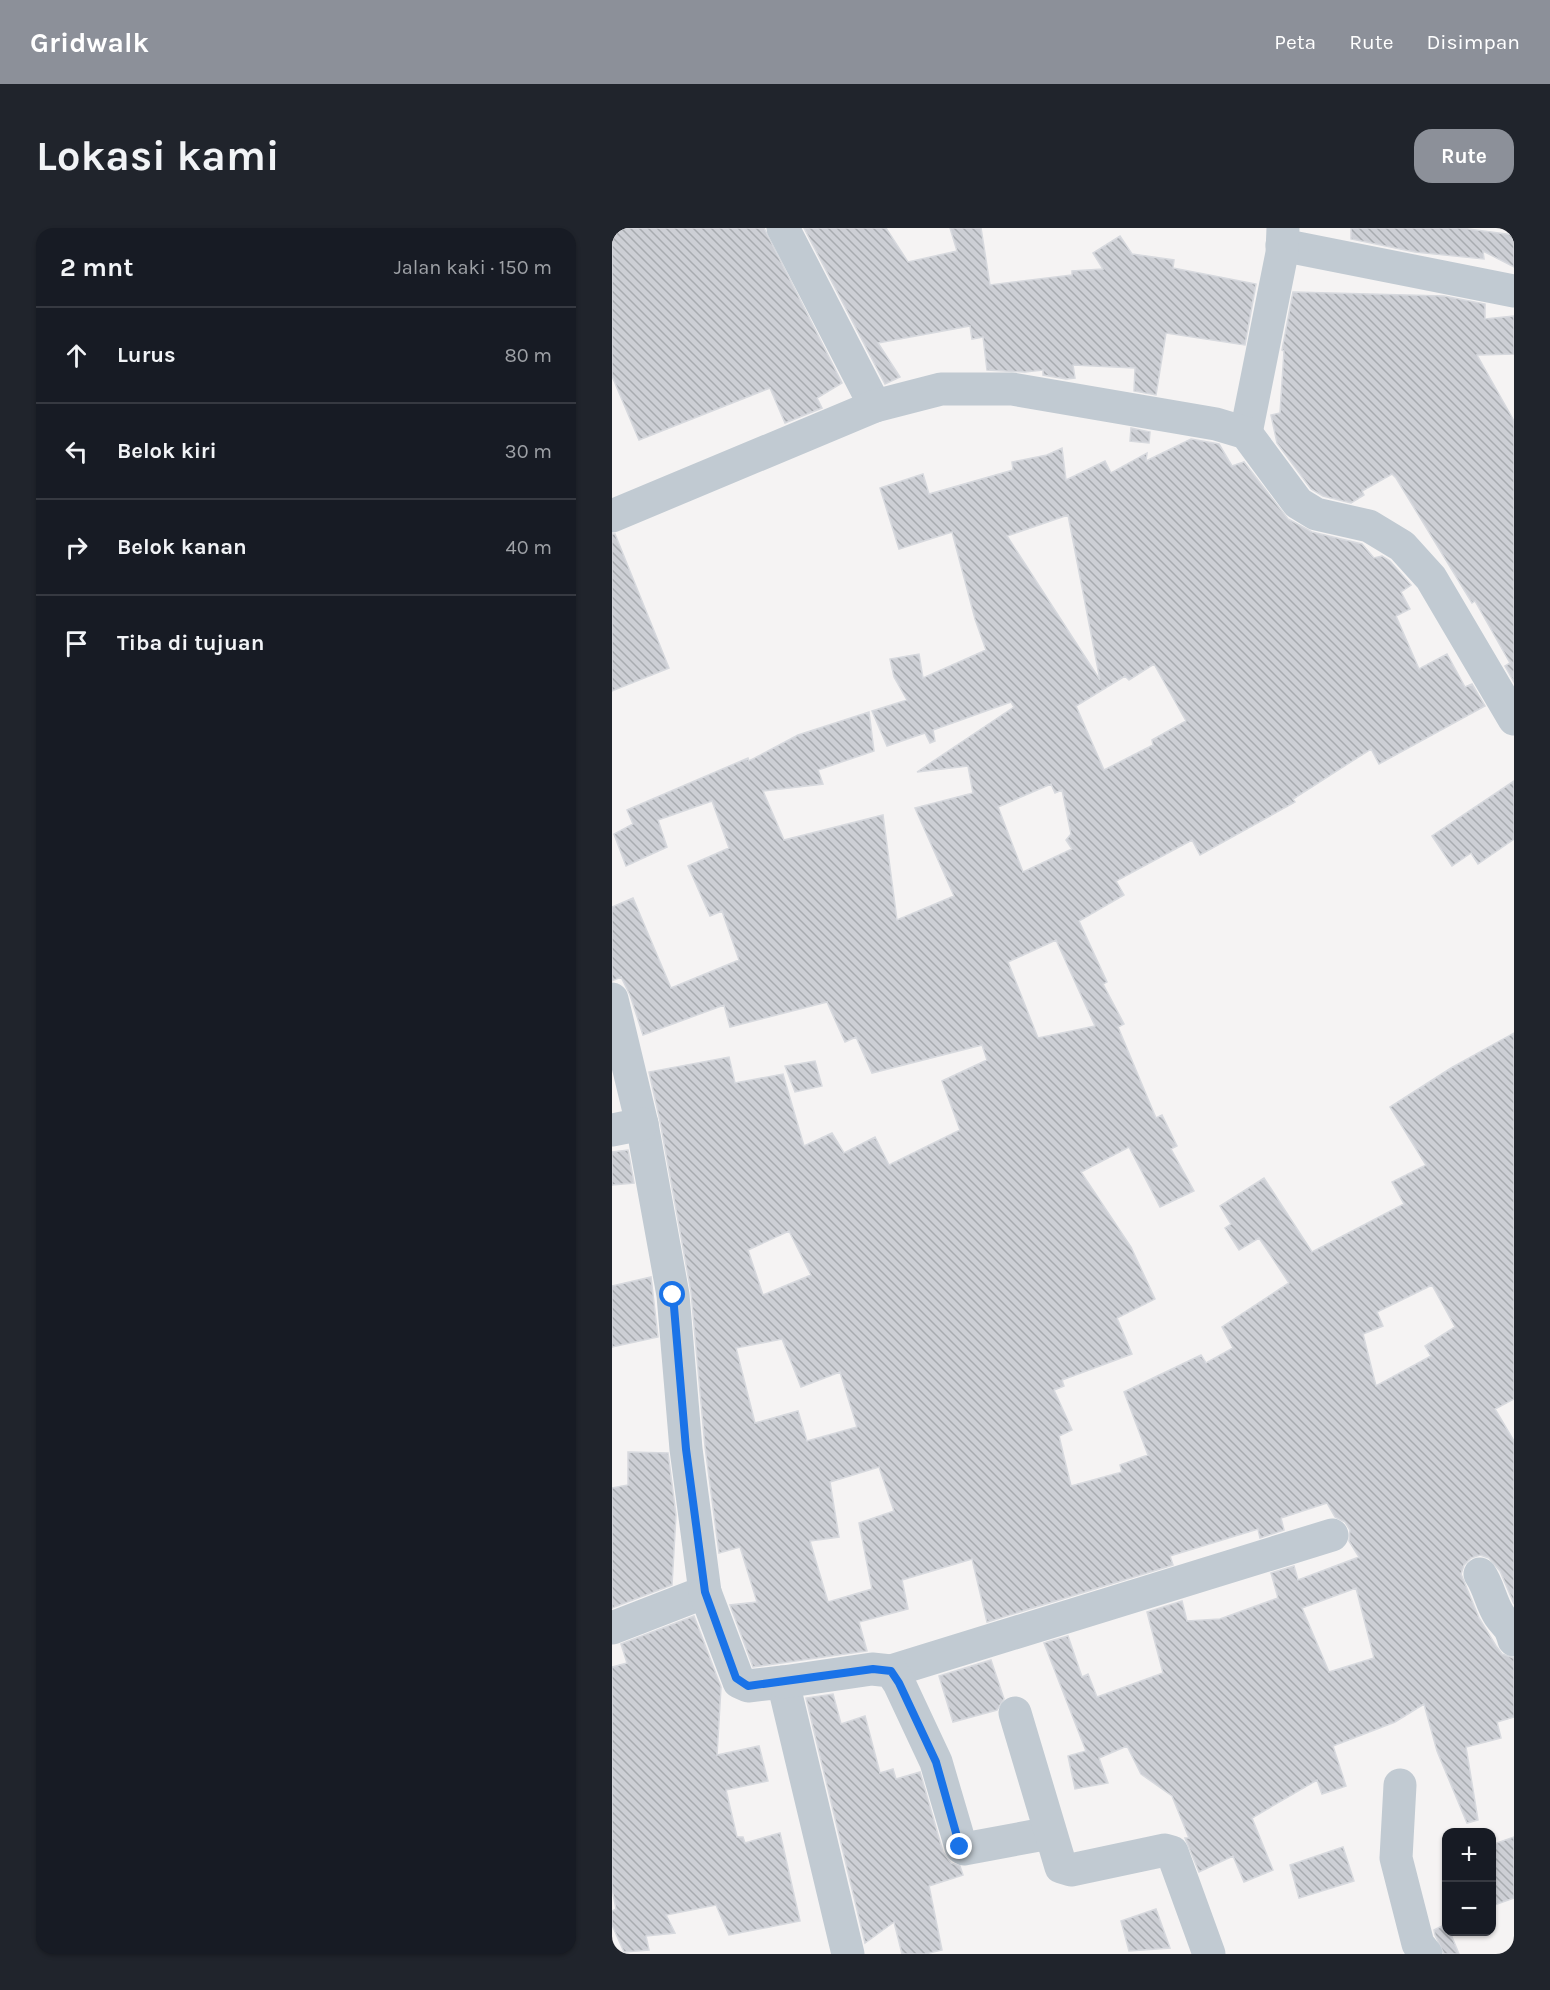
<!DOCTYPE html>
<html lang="id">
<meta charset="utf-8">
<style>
:root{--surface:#171b24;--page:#20242c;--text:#f1f3f6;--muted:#9ea1a6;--line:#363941;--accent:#8c9099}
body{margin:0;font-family:Karla,sans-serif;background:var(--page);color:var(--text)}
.controls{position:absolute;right:18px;bottom:18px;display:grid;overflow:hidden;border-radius:12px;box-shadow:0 2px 4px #0004}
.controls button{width:54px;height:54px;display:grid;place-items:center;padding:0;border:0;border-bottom:2px solid var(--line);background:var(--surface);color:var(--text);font:30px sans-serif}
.stop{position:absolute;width:18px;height:18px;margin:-14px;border:4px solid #1a73e8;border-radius:50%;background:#fff}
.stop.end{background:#1a73e8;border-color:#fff;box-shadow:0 2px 6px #0008}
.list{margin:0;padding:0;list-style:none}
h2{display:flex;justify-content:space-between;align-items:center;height:78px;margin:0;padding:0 24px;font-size:26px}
h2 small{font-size:20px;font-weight:400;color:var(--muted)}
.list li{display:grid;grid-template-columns:39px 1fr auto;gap:18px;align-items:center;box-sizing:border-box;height:96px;padding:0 24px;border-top:2px solid var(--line)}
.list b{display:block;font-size:22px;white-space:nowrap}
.list em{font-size:20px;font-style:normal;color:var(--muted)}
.icon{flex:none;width:33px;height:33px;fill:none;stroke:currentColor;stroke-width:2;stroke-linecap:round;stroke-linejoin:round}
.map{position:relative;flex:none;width:902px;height:1726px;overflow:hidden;border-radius:18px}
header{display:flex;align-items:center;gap:36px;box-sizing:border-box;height:84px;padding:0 30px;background:var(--accent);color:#fff}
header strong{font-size:28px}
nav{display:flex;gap:33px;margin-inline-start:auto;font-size:21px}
.intro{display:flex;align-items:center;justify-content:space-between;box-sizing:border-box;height:144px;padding:0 36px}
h1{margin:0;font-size:42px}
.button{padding:15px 27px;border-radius:18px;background:var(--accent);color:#fff;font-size:21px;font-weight:700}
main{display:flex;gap:36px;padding:0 36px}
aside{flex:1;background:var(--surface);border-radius:18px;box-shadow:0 2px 4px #0004}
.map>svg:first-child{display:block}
.building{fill:url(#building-back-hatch);stroke:#d7d9de;stroke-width:1.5;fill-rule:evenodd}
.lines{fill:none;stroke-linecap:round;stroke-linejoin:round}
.minor{stroke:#c1cad2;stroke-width:33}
.tertiary{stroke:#c1cad2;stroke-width:33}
.route{stroke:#1a73e8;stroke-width:8}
</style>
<header>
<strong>Gridwalk</strong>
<nav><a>Peta</a><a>Rute</a><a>Disimpan</a></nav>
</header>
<div class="intro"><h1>Lokasi kami</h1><a class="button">Rute</a></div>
<main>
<aside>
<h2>2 mnt<small>Jalan kaki · 150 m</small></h2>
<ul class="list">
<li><svg class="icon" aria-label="ahead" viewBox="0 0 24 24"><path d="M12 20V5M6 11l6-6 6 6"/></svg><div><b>Lurus</b></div><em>80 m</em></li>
<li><svg class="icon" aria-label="left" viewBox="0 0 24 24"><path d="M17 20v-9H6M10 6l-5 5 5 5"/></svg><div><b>Belok kiri</b></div><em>30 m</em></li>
<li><svg class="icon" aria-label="right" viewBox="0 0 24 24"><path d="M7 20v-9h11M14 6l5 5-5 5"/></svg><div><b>Belok kanan</b></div><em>40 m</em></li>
<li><svg class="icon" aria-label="arrive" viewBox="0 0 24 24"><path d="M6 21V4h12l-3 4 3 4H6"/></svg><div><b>Tiba di tujuan</b></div></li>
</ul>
</aside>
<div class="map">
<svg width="902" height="1726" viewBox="0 0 902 1726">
<defs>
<pattern id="building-back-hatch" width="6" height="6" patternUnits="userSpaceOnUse" patternTransform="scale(1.5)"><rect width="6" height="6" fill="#cdcfd5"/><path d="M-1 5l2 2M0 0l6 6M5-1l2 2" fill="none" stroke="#a8abb0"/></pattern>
</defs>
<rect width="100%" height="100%" fill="#f5f3f3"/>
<g class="building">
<polygon points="0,0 152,0 230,155 205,170 210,180 173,195 158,160 27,212 0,148"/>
<polygon points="192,0 274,0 296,34 345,23 338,0 369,0 378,57 460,47 460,43 491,41 481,25 508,8 520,26 562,32 561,40 644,56 633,117 554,105 544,167 522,163 523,140 461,137 463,150 454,151 431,147 431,142 413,144 375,142 371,109 360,111 358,98 266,115 288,149 273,156"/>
<polygon points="739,0 849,0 902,7 902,39 871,23 872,31 803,24 739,11"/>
<polygon points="681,64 832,68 873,76 873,91 902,88 902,126 865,127 902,193 902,454 893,438 898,435 863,373 860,375 784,250 780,246 750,263 752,267 739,275 711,268 699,261 665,215 659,187 668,185 672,123 670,122"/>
<polygon points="519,200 538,204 537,215 518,213"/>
<path d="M579,211L607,216L620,238L632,234L676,291L700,304L750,316L762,330L770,328L778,333L799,357L789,364L798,381L784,388L807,441L835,426L853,459L860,456L873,478L767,536L759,521L681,571L683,574L588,627L580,612L504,653L512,667L467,693L495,754L491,756L512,796L506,799L544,890L550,887L565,918L559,921L582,963L548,979L517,919L469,944L519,1019L543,1071L505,1090L520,1126L450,1152L452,1158L442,1162L460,1202L447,1208L459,1258L510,1244L508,1237L536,1227L512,1164L589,1127L594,1135L621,1120L610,1099L677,1055L647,1010L627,1022L613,1000L619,996L608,978L652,950L700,1024L792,976L780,954L814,937L778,879L839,840L902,805V1171L883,1181L902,1213V1376L888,1343L877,1330L868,1327L859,1330L852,1337L849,1346L867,1390L884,1418L890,1426L902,1430V1489L885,1494L889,1510L854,1519L866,1592L855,1595L825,1523L812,1476L783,1494L721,1518L734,1558L710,1566L705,1552L640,1590L661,1642L632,1654L621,1628L587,1644L573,1610H577L560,1568L529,1546L515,1518L487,1530L496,1555L463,1561L456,1528L474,1523L432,1415L456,1408L470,1449L476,1446L485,1469L551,1445L535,1384L570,1373L575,1393L608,1391L666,1370L659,1345L682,1338L686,1352L747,1329L737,1313L738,1302L733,1294L723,1289L715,1275L669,1290L672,1302L648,1310L646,1301L558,1328L561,1337L375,1394L360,1331L290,1352L296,1381L247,1394L255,1423L141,1439L118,1377L145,1374L128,1319L107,1325L93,1219L79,1064L48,893L37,844L117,829L123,855L171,846L192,918L220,905L232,925L263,909L277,937L348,902L330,853L375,832L370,817L260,845L244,809L233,814L215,774L118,799L112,777L31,807L18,767L9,749L0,753V679L21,670L59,760L127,732L110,683L98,688L76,638L117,620L100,573L46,592L55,619L14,638L2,606L21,596L15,582L136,530L137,533L186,507L257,484L262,523L206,542L211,556L151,563L172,612L271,587L285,692L342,668L303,580L361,565L356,538L305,544L402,479L399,474L321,502L323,513L318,515L313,505L275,518L260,483L295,472L282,449L278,431L307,426L311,450L374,422L363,391L340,304L287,321L268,260L311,246L317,266L401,242L400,234L435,227L450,220L454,252L493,233L499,245L535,225L534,233ZM456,287L488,452L395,308ZM542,436L574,493L540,512L541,517L492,542L464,478L513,448L517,452ZM439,556L443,565L450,562L459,606L454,612L460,621L411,644L386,579ZM444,712L483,798L426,810L396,734ZM177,1003L199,1047L151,1067L136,1022ZM820,1057L843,1099L813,1118L819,1128L764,1158L751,1106L771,1098L765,1084ZM170,1111L189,1159L228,1144L245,1199L195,1213L186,1183L143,1195L124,1120ZM267,1239L282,1283L247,1295L260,1361L216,1374L198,1313L227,1309L218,1254ZM744,1360L762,1430L717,1444L690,1380Z"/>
<polygon points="0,306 3,306 57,440 0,463"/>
<polygon points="902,553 902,611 866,636 859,625 840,638 820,608"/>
<polygon points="203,833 210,858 183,864 173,838"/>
<polygon points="16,922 22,955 0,957 0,924"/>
<polygon points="39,1049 46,1109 0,1119 0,1058"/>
<polygon points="16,1224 56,1225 64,1287 60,1357 0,1380 0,1260 16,1257"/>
<polygon points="82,1388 109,1459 105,1527 147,1518 156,1553 114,1562 125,1609 131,1609 133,1615 168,1605 188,1693 117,1707 104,1677 54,1687 63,1705 34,1708 37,1722 12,1724 0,1697 0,1683 4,1681 0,1661 0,1439 15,1435 9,1416"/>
<polygon points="379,1432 392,1471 385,1482 341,1494 327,1448"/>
<polygon points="221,1466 229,1496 253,1488 268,1545 281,1541 284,1551 308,1544 331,1624 339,1635 348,1638 351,1647 317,1658 330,1722 313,1726 290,1726 282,1694 253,1715 194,1470"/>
<polygon points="902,1609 902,1670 880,1678 879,1617"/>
<polygon points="731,1619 742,1653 687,1670 678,1637"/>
<polygon points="544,1681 558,1720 517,1723 509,1693"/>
<polygon points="834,1696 834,1704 838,1704 847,1726 832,1726 823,1707 822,1702"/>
</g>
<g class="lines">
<g class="minor">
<polyline points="171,0 263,178"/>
<polyline points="670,17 902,63"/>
<polyline points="634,205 670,25 671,0"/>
<polyline points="0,771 30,896 61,1067 74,1221 93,1364 0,1400"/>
<polyline points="0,902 30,896"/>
<path d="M868,1346C877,1359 879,1375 887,1387C895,1399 897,1395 902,1412"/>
<polyline points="93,1364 127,1454 136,1458 171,1454 236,1726"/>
<polyline points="279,1443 720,1307"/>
<polyline points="171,1454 260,1441 279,1443 287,1455 324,1534 349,1619 352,1621 438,1605"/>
<polyline points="403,1485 449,1639 459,1642 553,1622 560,1624 597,1726"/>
<polyline points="788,1557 784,1630 806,1716 814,1726"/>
</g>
<polyline class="tertiary" points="0,288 263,178 329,161 400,161 604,196 634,205 686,275 704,286 757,298 790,318 819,350 902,491"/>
</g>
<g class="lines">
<polyline class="route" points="61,1067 74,1221 93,1364 124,1450 136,1458 261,1441 279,1443 287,1455 324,1534 348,1619"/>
</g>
</svg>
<div class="controls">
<button>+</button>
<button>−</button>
</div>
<div class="stop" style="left:61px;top:1067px"></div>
<div class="stop end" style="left:348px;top:1619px"></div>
</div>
</main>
